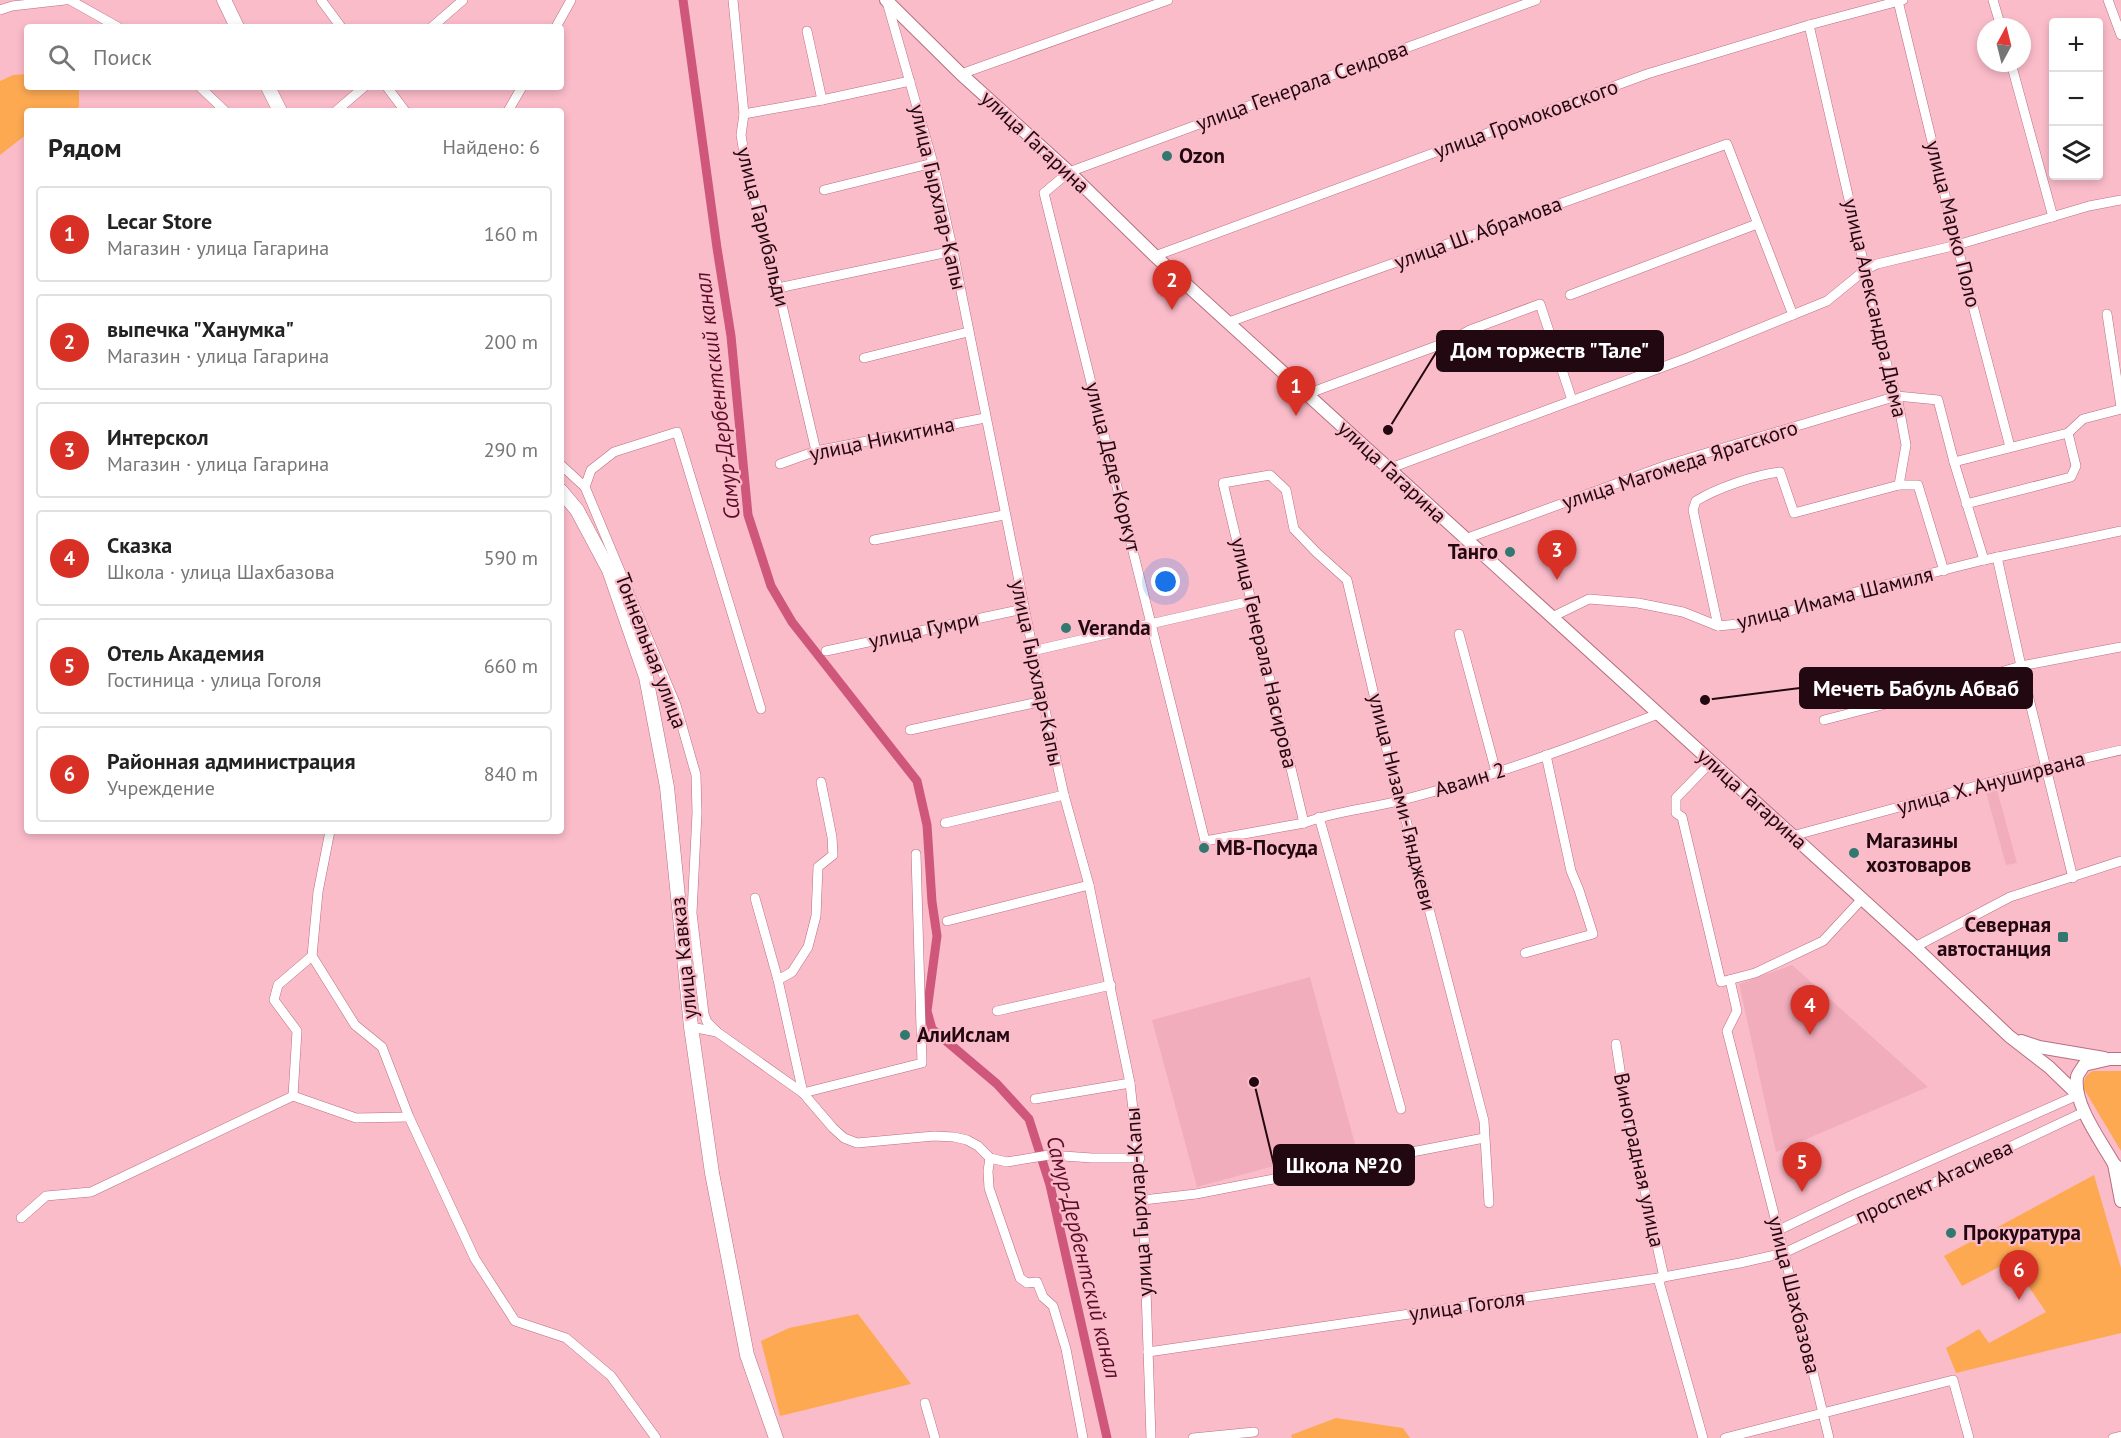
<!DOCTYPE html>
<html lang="ru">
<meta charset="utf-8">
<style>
:root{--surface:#fff;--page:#f6f6f6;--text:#222;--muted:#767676;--line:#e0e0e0;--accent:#d93025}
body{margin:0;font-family:"PT Sans",sans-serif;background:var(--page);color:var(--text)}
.controls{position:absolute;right:18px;top:18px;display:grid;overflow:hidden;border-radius:6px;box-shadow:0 3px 9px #0003}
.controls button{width:54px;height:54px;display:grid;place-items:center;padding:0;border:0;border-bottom:2px solid var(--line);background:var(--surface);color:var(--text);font:30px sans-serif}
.compass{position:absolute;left:1977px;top:18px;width:54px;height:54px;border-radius:50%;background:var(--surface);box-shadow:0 3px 9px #0003;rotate:7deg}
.you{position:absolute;left:1166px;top:582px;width:21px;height:21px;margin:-15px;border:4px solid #fff;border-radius:50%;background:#1a73e8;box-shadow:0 0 0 9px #1a73e833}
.badge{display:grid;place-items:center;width:39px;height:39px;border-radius:50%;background:var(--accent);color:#fff;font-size:20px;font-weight:700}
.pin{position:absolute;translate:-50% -50px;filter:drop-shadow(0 2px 3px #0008)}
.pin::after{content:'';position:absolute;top:32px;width:21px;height:18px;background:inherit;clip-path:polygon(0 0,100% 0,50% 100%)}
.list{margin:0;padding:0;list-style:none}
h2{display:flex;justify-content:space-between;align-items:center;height:78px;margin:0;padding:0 24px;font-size:26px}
h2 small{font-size:20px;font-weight:400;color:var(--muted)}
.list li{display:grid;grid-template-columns:39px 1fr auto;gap:18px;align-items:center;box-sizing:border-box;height:96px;margin:0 12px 12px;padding:0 12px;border:2px solid var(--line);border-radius:6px}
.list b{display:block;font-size:22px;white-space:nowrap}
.list p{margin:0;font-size:20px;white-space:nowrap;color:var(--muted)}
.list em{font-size:20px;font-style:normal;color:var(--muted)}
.icon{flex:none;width:33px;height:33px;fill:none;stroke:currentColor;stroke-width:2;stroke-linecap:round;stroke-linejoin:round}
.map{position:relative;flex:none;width:2121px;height:1438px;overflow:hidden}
.search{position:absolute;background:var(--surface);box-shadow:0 3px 9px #0003;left:24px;top:24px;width:540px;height:66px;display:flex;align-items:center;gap:15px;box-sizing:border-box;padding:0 21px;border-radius:6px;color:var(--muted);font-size:22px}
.panel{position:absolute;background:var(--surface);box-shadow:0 3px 9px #0003;left:24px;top:108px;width:540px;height:726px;border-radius:6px}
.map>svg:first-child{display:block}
.built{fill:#f1adbc}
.green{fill:#fda952}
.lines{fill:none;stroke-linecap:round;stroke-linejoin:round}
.canal{stroke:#cf577b;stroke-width:9}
.minor-casing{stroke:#b76f81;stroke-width:10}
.major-casing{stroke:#b76f81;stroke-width:14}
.highway-casing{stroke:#b76f81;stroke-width:15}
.minor{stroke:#fff;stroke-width:9}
.major{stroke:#fff;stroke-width:12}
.highway{stroke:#fff;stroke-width:14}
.poi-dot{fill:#327870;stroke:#fbbcca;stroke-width:2}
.labels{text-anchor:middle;stroke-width:4.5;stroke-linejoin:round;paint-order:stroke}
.street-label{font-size:21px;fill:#220810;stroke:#fbbcca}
.poi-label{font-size:21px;font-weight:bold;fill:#220810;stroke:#fbbcca;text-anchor:start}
.water-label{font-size:22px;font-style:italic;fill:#5a0b2a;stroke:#fbbcca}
.leader{fill:none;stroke:#220810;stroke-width:2}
.callout-dot{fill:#220810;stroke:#fbbcca;stroke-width:2}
.callout{fill:#220810;stroke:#220810;stroke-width:2}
.callout-label{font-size:22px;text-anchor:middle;font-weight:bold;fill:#fff}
</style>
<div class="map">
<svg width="2121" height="1438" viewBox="0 0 2121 1438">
<rect width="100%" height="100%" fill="#fbbcca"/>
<g class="built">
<polygon points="1997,790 2017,863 2006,865 1986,792"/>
<polygon points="1792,965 1928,1087 1776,1152 1739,984"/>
<polygon points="1310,977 1355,1144 1197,1187 1152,1020"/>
</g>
<g class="green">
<polygon points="27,74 27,87 79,87 79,106 76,111 27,111 27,134 0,155 0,81 13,75"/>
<path d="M2093,1071H2121V1151L2084,1089C2083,1080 2085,1075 2093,1071Z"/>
<polygon points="2094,1175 2121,1268 2121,1333 1956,1373 1946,1348 1979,1329 1989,1343 2046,1312 2011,1261 1962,1286 1944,1256"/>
<polygon points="858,1314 911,1384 780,1416 761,1341 789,1328"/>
<polygon points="1336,1418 1403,1428 1410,1438 1292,1438 1291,1435"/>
</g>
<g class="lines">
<polyline class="canal" points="683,0 717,248 731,336 748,515 771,586 792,622 917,781 927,825 932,902 937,936 927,1011 932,1029 997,1084 1029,1119 1050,1185 1107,1438"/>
<defs>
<g id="minor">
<polyline points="70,0 118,27"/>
<polyline points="321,0 341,27"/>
<polyline points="733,0 744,114 741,135 746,166 778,288 816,451"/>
<path d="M1536,0L1069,172L1044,193L1205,841L1304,823C1335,811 1369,809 1402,800C1489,778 1574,746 1658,714"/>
<polyline points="1993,0 2001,27"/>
<polyline points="2108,0 2121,35"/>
<polyline points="1898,1 1957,245 2010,447"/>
<polyline points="887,2 933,163 953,251 1043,701 1064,795 1089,885 1130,1083 1143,1200 1151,1438"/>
<polyline points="0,10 12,6 65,0"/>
<polyline points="1809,25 1889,374 1897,396 1906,445 1899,485 1918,485 1944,571"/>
<polyline points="432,27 463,0"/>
<polyline points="556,27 571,0"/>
<polyline points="807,31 822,100"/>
<polyline points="2011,63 2053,217"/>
<polyline points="961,74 1168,0"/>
<polyline points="200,87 225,111"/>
<polyline points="387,87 405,111"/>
<polyline points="336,111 364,87"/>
<polyline points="508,111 522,87"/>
<polyline points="744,114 822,100 910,81"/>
<polyline points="824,190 933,163"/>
<polyline points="1155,256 1647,74 1809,25 1903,0"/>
<polyline points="778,288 953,251"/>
<polyline points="1570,295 1757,224"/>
<polyline points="2107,314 2121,407"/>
<polyline points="1229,322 1727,144 1793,315"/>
<polyline points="864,358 968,332"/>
<polyline points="1307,394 1450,341 1470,330 1540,304 1572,400"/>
<polyline points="1954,462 2068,433"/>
<polyline points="780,464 816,451 985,418"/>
<polyline points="561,465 585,487"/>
<polyline points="1388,469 1687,358 1827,301 1865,270 1877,264 1957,245 2089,206 2121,200"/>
<polyline points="1966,504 2071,477 2076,466 2068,433 2083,419 2121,409"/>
<polyline points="1465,539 1670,464 1897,396 1938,400 1954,462 1984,560"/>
<polyline points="874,540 1004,515"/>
<polyline points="1997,557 2021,666 2073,878"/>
<polyline points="1552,617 1589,599 1638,603 1683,612 1718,626 1748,623 1852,593 1984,560 2121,531"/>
<path d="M1718,626L1693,510L1696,501C1717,488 1755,475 1780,472L1794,513L1899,485"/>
<polyline points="1459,634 1496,772"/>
<polyline points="826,651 1023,609"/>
<polyline points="1032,651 1251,601"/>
<polyline points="761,709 677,432 614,452 591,470 585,487 676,705 696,775 697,813 692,913 704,1014 707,1022 717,1032 803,1093 922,1063 916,854"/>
<polyline points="1824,720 1940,690 2021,666 2121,647"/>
<polyline points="910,730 1043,701"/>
<polyline points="1711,762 1676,798 1676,813 1682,817 1721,982 1755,973 1823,941 1862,899"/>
<polyline points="1319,817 1401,1109"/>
<polyline points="945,823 1064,795"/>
<polyline points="1304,823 1223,483 1270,475 1286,490 1294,529 1316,552 1347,580 1397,793 1401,801 1484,1121 1489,1203"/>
<polyline points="330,831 318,892 312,956 355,1025 382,1047 409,1117 475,1259 515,1321 566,1338 611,1376 656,1438"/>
<polyline points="1792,836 2047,767 2121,750"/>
<polyline points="755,898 778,980 803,1093 833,1128 844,1138 857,1143 934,1136 954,1137 967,1140 978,1146 990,1158 1007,1162 1049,1155 1092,1158 1140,1158"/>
<polyline points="947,921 1089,885"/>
<polyline points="1915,947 2010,897 2121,861"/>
<polyline points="1525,953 1593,934 1579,890 1571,871 1546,755"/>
<polyline points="778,980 792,972 808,947 816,916 818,867 833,855 832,837 821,782"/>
<polyline points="1730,980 1737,1011 1727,1031 1784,1253 1829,1438"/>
<polyline points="997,1011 1111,985"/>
<polyline points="691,1027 717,1032"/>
<polyline points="1616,1044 1624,1096 1664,1277"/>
<polyline points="293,1096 297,1031 274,1000 278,985 312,956"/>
<polyline points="1035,1099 1130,1083"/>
<polyline points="990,1158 988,1171 989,1188 1020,1278 1027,1283 1037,1282 1043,1297 1053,1306 1066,1349 1083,1438"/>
<polyline points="1143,1200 1196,1194 1484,1138"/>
<polyline points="21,1218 46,1196 91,1192 293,1096 356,1118 409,1117"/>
<polyline points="1779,1230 1850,1196 2078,1095"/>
<polyline points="1658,1278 1703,1438"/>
<polyline points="1148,1352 1658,1278 1740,1263 1784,1253 2084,1112"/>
<polyline points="925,1403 935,1438"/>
<polyline points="1193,1438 1254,1432"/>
<polyline points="1725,1438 1953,1380 1969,1438"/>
<polyline points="2113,1438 2121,1436"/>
</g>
<g id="major">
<polyline points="886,0 961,74 1069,172 1155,256 1915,947 2009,1036 2049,1067 2078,1095"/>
<polyline points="2021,1041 2039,1047 2104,1058"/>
<path d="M2121,1059H2110L2084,1065C2082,1069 2078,1073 2077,1077C2073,1104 2101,1141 2114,1164L2121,1170"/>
<polyline points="2114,1164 2121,1201"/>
</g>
<g id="highway">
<polyline points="224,0 237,27"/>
<polyline points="268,87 280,111"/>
<polyline points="561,491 577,510 609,570 646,677 667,787 691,1027 712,1173 747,1355 776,1438"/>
</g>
</defs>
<use href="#minor" class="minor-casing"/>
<use href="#major" class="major-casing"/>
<use href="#highway" class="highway-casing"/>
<use href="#minor" class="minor"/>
<use href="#major" class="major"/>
<use href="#highway" class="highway"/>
</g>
<g class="poi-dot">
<circle cx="1167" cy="156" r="6"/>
<circle cx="1510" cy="552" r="6"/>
<circle cx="1066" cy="628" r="6"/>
<circle cx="1204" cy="848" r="6"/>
<circle cx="1854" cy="853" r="6"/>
<rect x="2057" y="931" width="12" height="12" rx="3"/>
<circle cx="905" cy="1035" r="6"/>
<circle cx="1951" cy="1233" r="6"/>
</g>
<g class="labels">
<g class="street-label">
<text transform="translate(1302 86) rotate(-20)" y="7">улица Генерала Сеидова</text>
<text transform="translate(1526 119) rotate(-20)" y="7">улица Громоковского</text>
<text transform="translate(1035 142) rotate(43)" y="7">улица Гагарина</text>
<text transform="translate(938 197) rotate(77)" y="7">улица Гырхлар-Капы</text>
<text transform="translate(1953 224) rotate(76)" y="7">улица Марко Поло</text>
<text transform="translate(763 227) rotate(76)" y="7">улица Гарибальди</text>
<text transform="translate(1478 233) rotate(-20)" y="7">улица Ш. Абрамова</text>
<text transform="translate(1875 308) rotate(77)" y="7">улица Александра Дюма</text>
<text transform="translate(882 439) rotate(-12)" y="7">улица Никитина</text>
<text transform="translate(1680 465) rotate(-18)" y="7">улица Магомеда Ярагского</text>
<text transform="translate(1113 467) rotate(76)" y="7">улица Деде-Коркут</text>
<text transform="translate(1392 472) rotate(43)" y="7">улица Гагарина</text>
<text transform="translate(1835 598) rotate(-14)" y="7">улица Имама Шамиля</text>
<text transform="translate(924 630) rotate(-12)" y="7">улица Гумри</text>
<text transform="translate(651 651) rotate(69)" y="7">Тоннельная улица</text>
<text transform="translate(1264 653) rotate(77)" y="7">улица Генерала Насирова</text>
<text transform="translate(1037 673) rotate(78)" y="7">улица Гырхлар-Капы</text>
<text transform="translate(1470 780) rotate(-17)" y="7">Аваин 2</text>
<text transform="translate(1991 783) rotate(-15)" y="7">улица Х. Ануширвана</text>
<text transform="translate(1752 799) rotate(42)" y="7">улица Гагарина</text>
<text transform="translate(1402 802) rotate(76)" y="7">улица Низами-Гянджеви</text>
<text transform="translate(684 958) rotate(-96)" y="7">улица Кавказ</text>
<text transform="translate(1639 1160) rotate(78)" y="7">Виноградная улица</text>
<text transform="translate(1934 1182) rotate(-25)" y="7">проспект Агасиева</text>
<text transform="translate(1139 1202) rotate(-94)" y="7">улица Гырхлар-Капы</text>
<text transform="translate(1794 1295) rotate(76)" y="7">улица Шахбазова</text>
<text transform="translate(1467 1306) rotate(-8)" y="7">улица Гоголя</text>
</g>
<g class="poi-label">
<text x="1179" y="163">Ozon</text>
<text x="1498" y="559" text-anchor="end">Танго</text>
<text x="1078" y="635">Veranda</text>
<text x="1866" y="848">Магазины<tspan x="1866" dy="24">хозтоваров</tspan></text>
<text x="1216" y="855">МВ-Посуда</text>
<text x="2051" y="932" text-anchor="end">Северная<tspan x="2051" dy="24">автостанция</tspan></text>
<text x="917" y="1042">АлиИслам</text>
<text x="1963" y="1240">Прокуратура</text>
</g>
<g class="water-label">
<text transform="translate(717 396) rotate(-97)" y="8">Самур-Дербентский канал</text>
<text transform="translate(1084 1257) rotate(76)" y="8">Самур-Дербентский канал</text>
</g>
</g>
<path class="leader" d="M1388 430L1437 351M1705 700L1800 688M1254 1082L1274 1165"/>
<g class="callout-dot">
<circle cx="1388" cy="430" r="6"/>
<circle cx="1705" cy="700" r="6"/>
<circle cx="1254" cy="1082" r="6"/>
</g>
<g class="callout">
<rect x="1437" y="331" width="226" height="40" rx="6"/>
<rect x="1800" y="668" width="232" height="40" rx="6"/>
<rect x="1274" y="1145" width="140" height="40" rx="6"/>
</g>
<g class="callout-label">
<text x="1550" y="358">Дом торжеств "Тале"</text>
<text x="1916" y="696">Мечеть Бабуль Абваб</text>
<text x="1344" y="1173">Школа №20</text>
</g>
</svg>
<div class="controls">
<button>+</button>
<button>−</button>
<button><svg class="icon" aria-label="layers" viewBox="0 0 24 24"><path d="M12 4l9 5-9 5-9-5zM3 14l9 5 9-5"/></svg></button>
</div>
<svg class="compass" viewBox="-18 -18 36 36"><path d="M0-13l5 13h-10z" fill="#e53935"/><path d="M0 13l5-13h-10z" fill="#767676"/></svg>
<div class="you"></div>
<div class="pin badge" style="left:1296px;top:416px">1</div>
<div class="pin badge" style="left:1172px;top:310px">2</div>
<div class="pin badge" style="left:1557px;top:580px">3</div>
<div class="pin badge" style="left:1810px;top:1035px">4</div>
<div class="pin badge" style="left:1802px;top:1192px">5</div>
<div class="pin badge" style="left:2019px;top:1300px">6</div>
<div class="search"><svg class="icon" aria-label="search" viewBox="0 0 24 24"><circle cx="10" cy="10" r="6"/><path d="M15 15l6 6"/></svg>Поиск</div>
<section class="panel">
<h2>Рядом<small>Найдено: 6</small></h2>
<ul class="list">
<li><span class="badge">1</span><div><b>Lecar Store</b><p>Магазин · улица Гагарина</p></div><em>160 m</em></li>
<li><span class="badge">2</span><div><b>выпечка &quot;Ханумка&quot;</b><p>Магазин · улица Гагарина</p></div><em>200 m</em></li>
<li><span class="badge">3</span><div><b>Интерскол</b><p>Магазин · улица Гагарина</p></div><em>290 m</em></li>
<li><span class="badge">4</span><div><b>Сказка</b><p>Школа · улица Шахбазова</p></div><em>590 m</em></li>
<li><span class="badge">5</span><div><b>Отель Академия</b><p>Гостиница · улица Гоголя</p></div><em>660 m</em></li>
<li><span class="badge">6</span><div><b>Районная администрация</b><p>Учреждение</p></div><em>840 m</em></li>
</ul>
</section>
</div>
